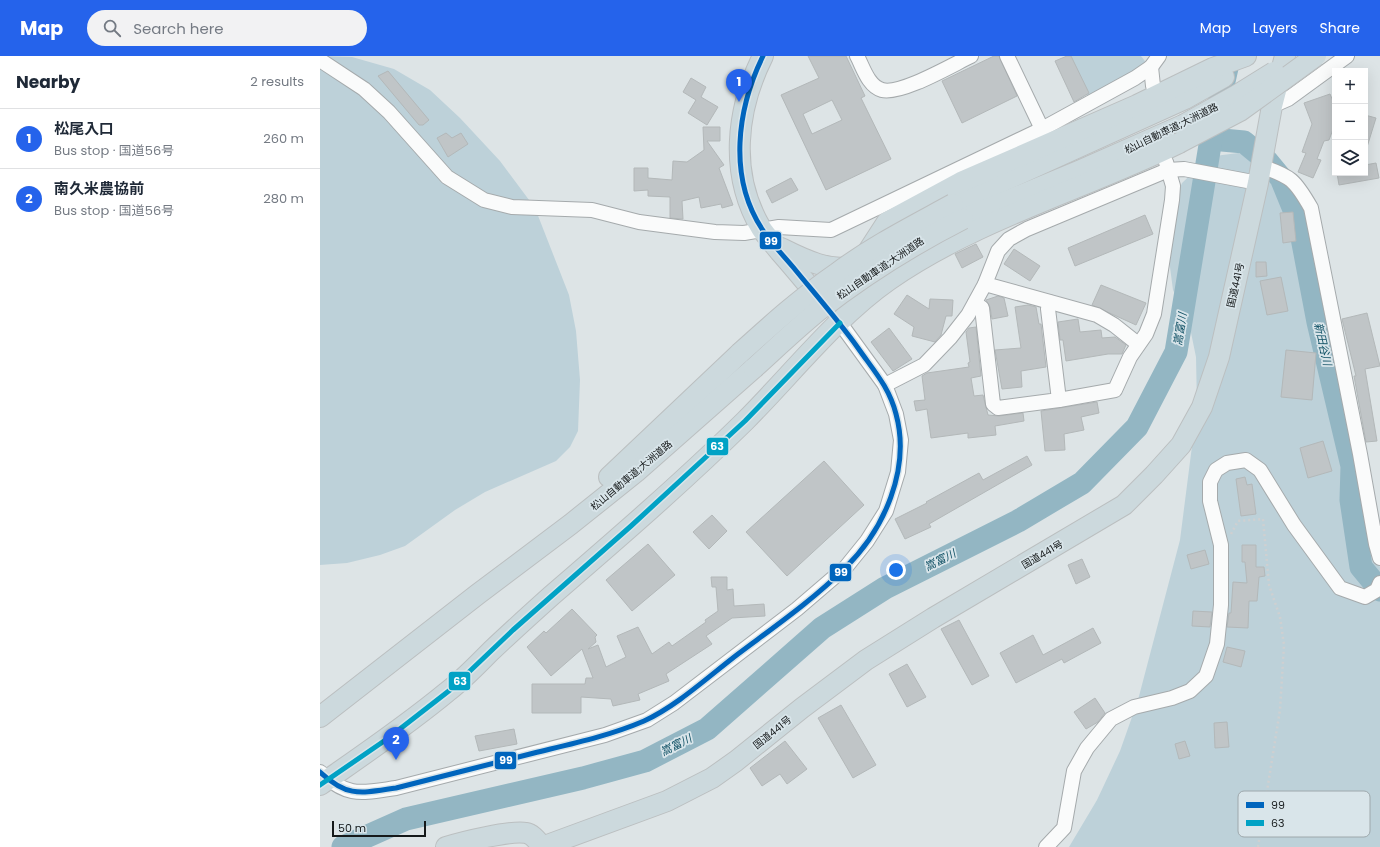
<!DOCTYPE html>
<meta charset="utf-8">
<style>
:root{--surface:#fff;--page:#f2f2f3;--text:#1f2937;--muted:#747a83;--line:#e0e1e3;--accent:#2563eb}
body{margin:0;font-family:Poppins,"Noto Sans JP",sans-serif;background:var(--page);color:var(--text)}
.controls{position:absolute;right:12px;top:12px;display:grid;overflow:hidden;border-radius:0px;box-shadow:0 4px 16px #0002}
.controls button{width:36px;height:36px;display:grid;place-items:center;padding:0;border:0;border-bottom:1px solid var(--line);background:var(--surface);color:var(--text);font:20px sans-serif}
.scale{position:absolute;left:12px;bottom:10px;width:94px;box-sizing:border-box;padding-left:4px;border:2px solid #15191a;border-top:0;font-size:11px;line-height:14px;white-space:nowrap;color:#15191a;-webkit-text-stroke:3px #d9e5ea;paint-order:stroke}
.you{position:absolute;left:576px;top:514px;width:14px;height:14px;margin:-10px;border:3px solid #fff;border-radius:50%;background:#1a73e8;box-shadow:0 0 0 6px #1a73e833}
.badge{display:grid;place-items:center;width:26px;height:26px;border-radius:50%;background:var(--accent);color:#fff;font-size:13px;font-weight:700}
.pin{position:absolute;translate:-50% -33px;filter:drop-shadow(0 1px 2px #0008)}
.pin::after{content:'';position:absolute;top:21px;width:14px;height:12px;background:inherit;clip-path:polygon(0 0,100% 0,50% 100%)}
.list{margin:0;padding:0;list-style:none}
h2{display:flex;justify-content:space-between;align-items:center;height:52px;margin:0;padding:0 16px;font-size:17px}
h2 small{font-size:13px;font-weight:400;color:var(--muted)}
.list li{display:grid;grid-template-columns:26px 1fr auto;gap:12px;align-items:center;box-sizing:border-box;height:60px;padding:0 16px;border-top:1px solid var(--line)}
.list b{display:block;font-size:15px;white-space:nowrap}
.list p{margin:0;font-size:13px;white-space:nowrap;color:var(--muted)}
.list em{font-size:13px;font-style:normal;color:var(--muted)}
.icon{flex:none;width:22px;height:22px;fill:none;stroke:currentColor;stroke-width:2;stroke-linecap:round;stroke-linejoin:round}
.map{position:relative;flex:none;width:1060px;height:791px;overflow:hidden}
header{display:flex;align-items:center;gap:24px;box-sizing:border-box;height:56px;padding:0 20px;background:var(--accent);color:#fff}
header strong{font-size:19px}
nav{display:flex;gap:22px;margin-inline-start:auto;font-size:14px}
.search{width:280px;height:36px;background:var(--page);display:flex;align-items:center;gap:10px;box-sizing:border-box;padding:0 14px;border-radius:22px;color:var(--muted);font-size:15px}
main{display:flex}
aside{flex:1;background:var(--surface)}
.map>svg:first-child{display:block}
.green{fill:#bdd1d9}
.lines{fill:none;stroke-linecap:round;stroke-linejoin:round}
.river{stroke:#93b6c3;stroke-width:23}
.building{fill:#c0c5c7;stroke:#b3b8b9;fill-rule:evenodd}
.minor-casing{stroke:#a5aaac;stroke-width:16}
.highway-casing{stroke:#bbbfc0;stroke-width:22}
.path{stroke:#cfd0d1;stroke-width:2.5;stroke-dasharray:2 3;stroke-linecap:butt}
.minor{stroke:#fafbfb;stroke-width:14}
.highway{stroke:#ccd9dd;stroke-width:20}
.highway-bridge-casing{stroke:#bbbfc0;stroke-width:22;stroke-linecap:butt}
.highway-bridge{stroke:#ccd9dd;stroke-width:20}
.bus-1-casing{stroke:#d9e5ea;stroke-width:8}
.bus-2-casing{stroke:#d9e5ea;stroke-width:8}
.bus-1{stroke:#0065bd;stroke-width:5}
.bus-2{stroke:#01a2c5;stroke-width:5}
.labels{text-anchor:middle;stroke-width:3.5;stroke-linejoin:round;paint-order:stroke}
.street-label{font-size:10px;fill:#15191a;stroke:#d9e5ea}
.water-label{font-size:11px;font-style:italic;fill:#0f5064;stroke:#d9e5ea}
.key{fill:#d9e5ea;stroke:#9ea8ac;stroke-width:1}
.key-label{font-size:11px;fill:#15191a}
.line-badge{stroke:#d9e5ea;stroke-width:1.5}
.badge-label{font-size:11px;text-anchor:middle;font-weight:bold;fill:#fff}
</style>
<header>
<strong>Map</strong>
<div class="search"><svg class="icon" aria-label="search" viewBox="0 0 24 24"><circle cx="10" cy="10" r="6"/><path d="M15 15l6 6"/></svg>Search here</div>
<nav><a>Map</a><a>Layers</a><a>Share</a></nav>
</header>
<main>
<aside>
<h2>Nearby<small>2 results</small></h2>
<ul class="list">
<li><span class="badge">1</span><div><b>松尾入口</b><p>Bus stop · 国道56号</p></div><em>260 m</em></li>
<li><span class="badge">2</span><div><b>南久米農協前</b><p>Bus stop · 国道56号</p></div><em>280 m</em></li>
</ul>
</aside>
<div class="map">
<svg width="1060" height="791" viewBox="0 0 1060 791">
<rect width="100%" height="100%" fill="#dde4e6"/>
<g class="green">
<polygon points="0,0 32,1 74,13 110,34 140,62 180,105 215,152 249,239 256,275 260,324 258,375 250,391 236,405 165,436 135,454 85,490 60,499 27,507 0,509"/>
<polygon points="747,0 821,0 828,9 769,43"/>
<path d="M918,97C951,102 960,107 982,131L1028,345L1037,427L1048,483L1060,511V791H749L777,744L800,695L818,644L860,484L877,351L876,301L869,267L853,234L848,196L849,158L862,127L884,106L895,100Z"/>
</g>
<g class="lines">
<g class="river">
<polyline points="891,83 924,86 947,105 961,122 979,166 998,266 1032,410 1031,444 1041,511 1060,534"/>
<polyline points="23,791 86,763 263,722 325,705 387,673 502,572 565,532 698,465 762,427 817,371 856,296 891,83 909,3"/>
</g>
</g>
<g class="building">
<path d="M488,0H526L545,40L541,42L571,103L506,134L461,39L499,22ZM512,44L522,64L492,78L483,58Z"/>
<polygon points="674,0 679,0 697,40 642,67 622,25"/>
<polygon points="747,0 751,0 769,37 754,46 735,5"/>
<polygon points="68,15 109,64 103,69 99,69 58,20"/>
<polygon points="371,22 386,31 381,41 398,51 387,69 368,57 376,44 363,36"/>
<polygon points="1010,38 1013,45 1015,43 1015,68 1009,84 1004,85 997,103 1001,104 993,122 978,116 986,97 982,96 992,68 984,47"/>
<polygon points="1045,59 1056,62 1047,91 1045,90"/>
<polygon points="383,71 400,71 400,85 387,85 404,109 399,112 413,149 402,152 401,148 381,152 379,141 362,145 363,163 350,162 350,141 328,140 328,134 314,135 314,112 328,112 328,122 352,124 353,105 367,106 384,94"/>
<polygon points="126,77 132,82 141,77 148,88 128,101 117,82"/>
<polygon points="1056,107 1059,122 1019,129 1017,117 1045,117 1045,109"/>
<polygon points="471,122 478,134 452,147 446,135"/>
<polygon points="973,156 976,185 963,187 960,157"/>
<polygon points="825,159 833,178 755,210 748,192"/>
<polygon points="656,188 663,201 642,212 635,198"/>
<polygon points="694,193 720,210 710,225 684,208"/>
<polygon points="936,206 946,206 947,220 936,221"/>
<polygon points="961,221 968,255 947,259 940,225"/>
<polygon points="781,229 826,247 816,269 772,249"/>
<polygon points="587,239 609,253 610,243 633,244 632,260 626,260 621,279 615,286 592,280 594,271 574,258"/>
<polygon points="678,240 684,242 688,260 672,263 670,251 666,244"/>
<polygon points="708,249 716,251 719,268 721,268 726,311 701,315 702,331 682,333 675,294 701,292 695,251"/>
<polygon points="1047,257 1060,310 1045,313 1057,385 1046,386 1034,320 1036,320 1022,263"/>
<polygon points="758,263 760,276 781,274 782,282 795,281 806,289 802,298 788,298 746,305 743,284 740,284 738,266"/>
<polygon points="656,271 661,320 651,322 654,340 663,339 668,359 679,360 703,357 704,365 675,370 676,379 648,382 648,377 611,382 607,353 596,355 594,345 605,344 602,320 607,317 649,311 648,307 650,306 646,276 649,272"/>
<polygon points="569,272 592,303 573,315 551,286"/>
<polygon points="966,294 996,297 992,344 961,341"/>
<polygon points="777,346 779,357 761,361 764,374 744,378 745,394 725,395 721,355"/>
<polygon points="1003,385 1012,415 988,422 980,392"/>
<polygon points="707,400 712,409 609,468 611,471 585,483 575,463 607,447 606,446 659,417 663,424"/>
<polygon points="504,405 544,449 467,520 426,476"/>
<polygon points="925,421 927,429 932,428 936,458 921,460 916,423"/>
<polygon points="392,459 407,475 389,493 373,476"/>
<polygon points="328,488 355,519 312,555 286,524"/>
<polygon points="922,489 936,489 936,511 944,511 945,520 939,521 937,545 929,545 928,572 907,571 909,557 911,557 913,526 927,527 925,506 922,506"/>
<polygon points="885,494 889,508 871,513 867,499"/>
<polygon points="762,503 770,521 756,528 748,509"/>
<polygon points="391,521 407,521 407,534 413,533 414,550 444,548 445,560 412,562 386,580 392,588 346,618 349,625 318,638 320,644 293,650 291,643 261,641 261,657 212,657 212,628 265,628 266,622 273,622 262,593 231,620 207,591 224,575 226,577 252,553 277,579 275,581 276,586 268,593 278,589 286,611 306,601 297,580 318,571 332,598 349,586 352,590 386,566 385,564 398,555 396,531 392,531"/>
<polygon points="873,555 892,556 890,571 872,570"/>
<polygon points="639,564 669,620 652,629 621,573"/>
<polygon points="773,572 781,587 744,607 742,603 696,627 680,597 713,579 723,599"/>
<polygon points="907,591 925,595 921,611 903,606"/>
<polygon points="587,608 606,641 587,651 569,618"/>
<polygon points="775,642 785,657 778,666 766,673 754,656"/>
<polygon points="521,649 556,709 533,722 498,662"/>
<polygon points="907,666 909,691 895,692 894,667"/>
<polygon points="194,673 197,688 159,695 155,680"/>
<polygon points="465,685 487,713 467,728 460,718 442,730 430,712"/>
<polygon points="865,685 870,700 859,703 855,688"/>
</g>
<g class="lines">
<defs>
<g id="minor">
<path d="M537,0C543,11 548,30 562,34C581,39 632,9 651,0"/>
<polyline points="687,0 722,73"/>
<polyline points="0,4 44,33 69,56 127,121 164,144 192,151 272,154 319,166 395,176 424,177 459,171 511,174 722,73 815,22 831,11 839,0"/>
<polyline points="831,11 833,30"/>
<polyline points="952,50 968,43 1027,0"/>
<path d="M940,110C971,120 975,124 991,152L1040,398L1056,488L1060,502"/>
<polyline points="665,228 777,259 794,269 818,288"/>
<polyline points="655,247 662,252 673,348 678,352 739,344 728,253 729,246"/>
<polyline points="565,329 604,309 630,282 648,259 665,228 678,195 689,183 707,173 848,114 864,113 938,127"/>
<polyline points="739,344 795,334 810,301 826,278 834,258 852,144 853,130 846,106"/>
<path d="M0,716C28,742 41,737 76,732L285,679L327,664L354,647L477,553L526,511L547,485L566,455L578,416L581,384L576,358L565,329L520,267"/>
<polyline points="726,791 744,772 754,715 767,692 791,663 814,651 852,642 870,635 886,620 897,588 901,549 901,489 890,445 890,426 896,414 907,407 926,404 940,414 974,469 1020,532 1045,541 1057,534 1060,527"/>
</g>
<g id="highway">
<path d="M443,0C416,54 409,118 441,172C446,180 454,188 460,196C475,213 489,230 503,247"/>
<polyline points="633,148 865,43 904,21"/>
<polyline points="643,163 761,114 863,69"/>
<path d="M461,192C481,202 512,218 535,209"/>
<polyline points="545,200 567,166 641,126 817,49 893,12 926,0"/>
<polyline points="289,421 420,297"/>
<polyline points="0,661 158,538 251,468 316,416 434,312"/>
<path d="M0,729C43,699 86,670 127,636C143,624 157,609 171,595C191,576 211,558 231,540C297,483 363,426 425,365C471,319 516,261 569,224C655,164 765,133 859,87"/>
<path d="M126,791C142,786 191,774 206,777C213,778 218,786 223,791"/>
<polyline points="222,791 347,745 392,722 416,705 482,652 546,604 613,562 804,449 834,419 861,389 882,351 899,301 938,127 952,50 965,0"/>
</g>
</defs>
<use href="#minor" class="minor-casing"/>
<use href="#highway" class="highway-casing"/>
<polyline class="path" points="911,478 918,465 943,463 949,529 960,561 964,589 960,654 938,791"/>
<use href="#minor" class="minor"/>
<use href="#highway" class="highway"/>
<defs>
<g id="highway-bridge">
<polyline points="863,69 917,39 954,16"/>
<polyline points="859,87 920,55 996,0"/>
<path d="M420,297C451,269 482,241 517,217C553,190 593,170 633,148"/>
<path d="M434,312C455,293 476,273 498,255C544,219 592,189 643,163"/>
</g>
</defs>
<use href="#highway-bridge" class="highway-bridge-casing"/>
<use href="#highway-bridge" class="highway-bridge"/>
<defs>
<path id="bus-1" d="M0,716C28,742 41,737 76,732C122,720 168,709 214,697C251,688 289,680 324,665C357,650 389,620 418,598C454,571 493,544 525,512C564,474 591,413 576,358C569,331 554,315 538,292C518,264 495,238 473,211C463,199 450,186 442,173C408,121 417,53 443,0"/>
<polyline id="bus-2" points="0,729 67,683 130,634 193,574 311,470 425,365 520,267"/>
</defs>
<use href="#bus-1" class="bus-1-casing"/>
<use href="#bus-2" class="bus-2-casing"/>
<use href="#bus-1" class="bus-1"/>
<use href="#bus-2" class="bus-2"/>
</g>
<g class="labels">
<g class="street-label">
<text transform="translate(851 72) rotate(-26)" y="4">松山自動車道;大洲道路</text>
<text transform="translate(560 212) rotate(-34)" y="4">松山自動車道;大洲道路</text>
<text transform="translate(915 229) rotate(-77)" y="4">国道441号</text>
<text transform="translate(311 419) rotate(-40)" y="4">松山自動車道;大洲道路</text>
<text transform="translate(722 498) rotate(-30)" y="4">国道441号</text>
<text transform="translate(452 676) rotate(-39)" y="4">国道441号</text>
</g>
<g class="water-label">
<text transform="translate(860 273) rotate(-81)" y="4">嵩富川</text>
<text transform="translate(1003 288) rotate(77)" y="4">新田谷川</text>
<text transform="translate(620 504) rotate(-27)" y="4">嵩富川</text>
<text transform="translate(356 689) rotate(-27)" y="4">嵩富川</text>
</g>
</g>
<rect x="918" y="735" width="132" height="46" rx="6" class="key"/>
<rect x="926" y="746" width="18" height="6" fill="#0065bd"/>
<rect x="926" y="764" width="18" height="6" fill="#01a2c5"/>
<g class="key-label">
<text x="951" y="753">99</text>
<text x="951" y="771">63</text>
</g>
<g class="line-badge">
<rect x="439" y="175" width="23" height="19" rx="4" fill="#0065bd"/>
<rect x="386" y="381" width="23" height="19" rx="4" fill="#01a2c5"/>
<rect x="509" y="507" width="23" height="19" rx="4" fill="#0065bd"/>
<rect x="128" y="615" width="23" height="20" rx="4" fill="#01a2c5"/>
<rect x="174" y="695" width="23" height="19" rx="4" fill="#0065bd"/>
</g>
<g class="badge-label">
<text x="451" y="189">99</text>
<text x="397" y="394">63</text>
<text x="521" y="520">99</text>
<text x="140" y="629">63</text>
<text x="186" y="708">99</text>
</g>
</svg>
<div class="controls">
<button>+</button>
<button>−</button>
<button><svg class="icon" aria-label="layers" viewBox="0 0 24 24"><path d="M12 4l9 5-9 5-9-5zM3 14l9 5 9-5"/></svg></button>
</div>
<div class="scale">50 m</div>
<div class="you"></div>
<div class="pin badge" style="left:419px;top:46px">1</div>
<div class="pin badge" style="left:76px;top:704px">2</div>
</div>
</main>
